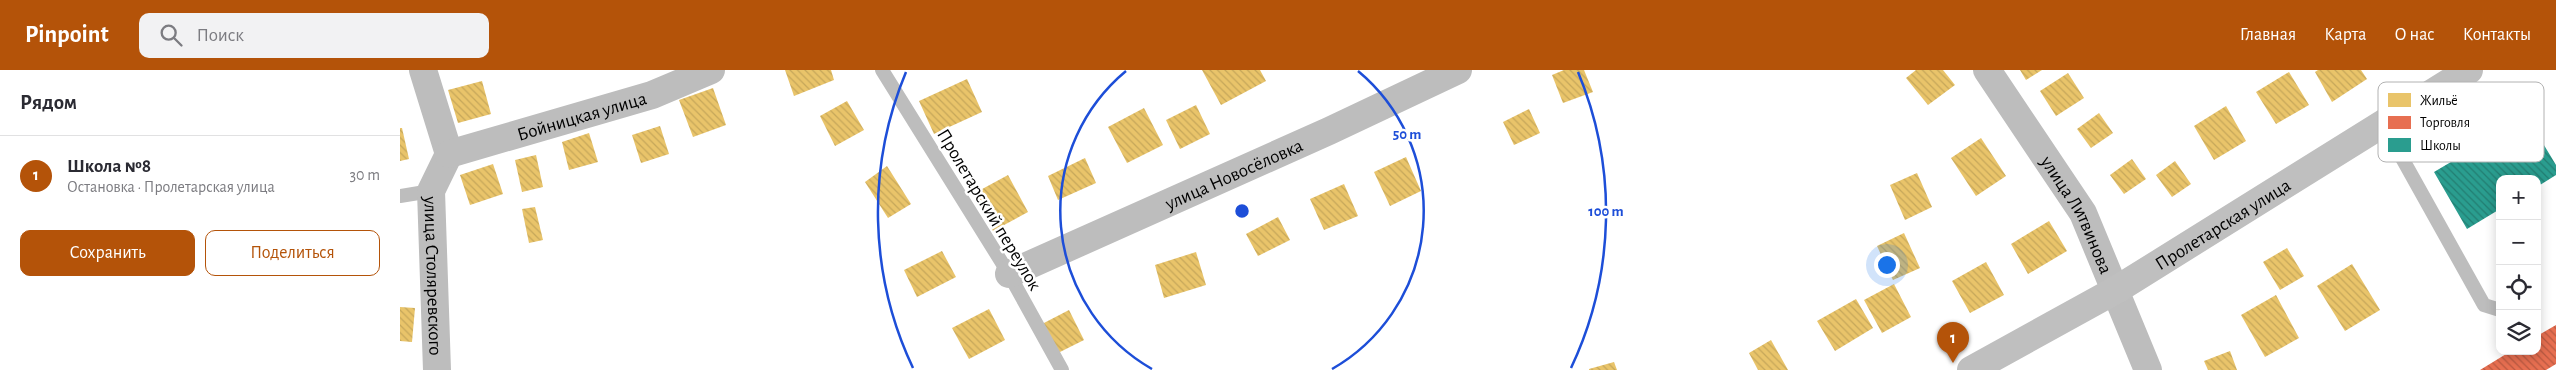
<!DOCTYPE html>
<html lang="ru">
<meta charset="utf-8">
<style>
:root{--surface:#fff;--page:#f2f2f3;--text:#2b2b33;--muted:#7c7c81;--line:#e1e1e2;--accent:#b45309}
body{margin:0;font-family:"Alegreya Sans",sans-serif;background:var(--page);color:var(--text)}
.controls{position:absolute;right:15px;bottom:15px;display:grid;overflow:hidden;border-radius:10px;box-shadow:0 2px 12px #0003}
.controls button{width:45px;height:45px;display:grid;place-items:center;padding:0;border:0;border-bottom:1px solid var(--line);background:var(--surface);color:var(--text);font:25px sans-serif}
.you{position:absolute;left:1486px;top:194px;width:18px;height:18px;margin:-12px;border:4px solid #fff;border-radius:50%;background:#1a73e8;box-shadow:0 0 0 8px #1a73e833}
.badge{display:grid;place-items:center;width:32px;height:32px;border-radius:50%;background:var(--accent);color:#fff;font-size:16px;font-weight:700}
.pin{position:absolute;translate:-50% -41px;filter:drop-shadow(0 1px 2px #0008)}
.pin::after{content:'';position:absolute;top:26px;width:18px;height:15px;background:inherit;clip-path:polygon(0 0,100% 0,50% 100%)}
.list{margin:0;padding:0;list-style:none}
h2{display:flex;justify-content:space-between;align-items:center;height:65px;margin:0;padding:0 20px;font-size:21px}
h2 small{font-size:16px;font-weight:400;color:var(--muted)}
.list li{display:grid;grid-template-columns:32px 1fr auto;gap:15px;align-items:center;box-sizing:border-box;height:80px;padding:0 20px;border-top:1px solid var(--line)}
.list b{display:block;font-size:19px;white-space:nowrap}
.list p{margin:0;font-size:16px;white-space:nowrap;color:var(--muted)}
.list em{font-size:16px;font-style:normal;color:var(--muted)}
.actions{display:flex;gap:10px;padding:15px 20px}
.actions a{flex:1;padding:11px 0;border:1px solid var(--accent);border-radius:10px;text-align:center;font-size:18px;color:var(--accent)}
.actions .main{background:var(--accent);color:#fff}
.icon{flex:none;width:28px;height:28px;fill:none;stroke:currentColor;stroke-width:2;stroke-linecap:round;stroke-linejoin:round}
.map{position:relative;flex:none;width:2156px;height:300px;overflow:hidden}
header{display:flex;align-items:center;gap:30px;box-sizing:border-box;height:70px;padding:0 25px;background:var(--accent);color:#fff}
header strong{font-size:24px}
nav{display:flex;gap:28px;margin-inline-start:auto;font-size:18px}
.search{width:350px;height:45px;background:var(--page);display:flex;align-items:center;gap:12px;box-sizing:border-box;padding:0 18px;border-radius:10px;color:var(--muted);font-size:19px}
main{display:flex}
aside{flex:1;background:var(--surface)}
.map>svg:first-child{display:block}
.homes{fill:url(#homes-back-hatch)}
.shops{fill:url(#shops-back-hatch)}
.schools{fill:url(#schools-back-hatch)}
.lines{fill:none;stroke-linecap:round;stroke-linejoin:round}
.service{stroke:#bdbdbd;stroke-width:14}
.minor{stroke:#bdbdbd;stroke-width:28}
.secondary{stroke:#bfbfbf;stroke-width:28}
.ring{fill:none;stroke:#1d4ed8;stroke-width:2.5}
.labels{text-anchor:middle;stroke-width:5;stroke-linejoin:round;paint-order:stroke}
.street-label{font-size:19px;fill:#000;stroke:#fff}
.key{fill:#fff;stroke:#b2b2b2;stroke-width:1}
.key-label{font-size:14px;fill:#000}
.centre{fill:#1d4ed8;stroke:#fff;stroke-width:2.5}
.ring-label{font-size:15px;text-anchor:middle;font-weight:bold;fill:#1d4ed8;stroke:#fff;stroke-width:5;stroke-linejoin:round;paint-order:stroke}
</style>
<header>
<strong>Pinpoint</strong>
<div class="search"><svg class="icon" aria-label="search" viewBox="0 0 24 24"><circle cx="10" cy="10" r="6"/><path d="M15 15l6 6"/></svg>Поиск</div>
<nav><a>Главная</a><a>Карта</a><a>О нас</a><a>Контакты</a></nav>
</header>
<main>
<aside>
<h2>Рядом<small></small></h2>
<ul class="list">
<li><span class="badge">1</span><div><b>Школа №8</b><p>Остановка · Пролетарская улица</p></div><em>30 m</em></li>
</ul>
<div class="actions"><a class="main">Сохранить</a><a>Поделиться</a></div>
</aside>
<div class="map">
<svg width="2156" height="300" viewBox="0 0 2156 300">
<defs>
<pattern id="homes-back-hatch" width="6" height="6" patternUnits="userSpaceOnUse" patternTransform="scale(1.25)"><rect width="6" height="6" fill="#e9c46a"/><path d="M-1 5l2 2M0 0l6 6M5-1l2 2" fill="none" stroke="#c6a75a"/></pattern>
<pattern id="shops-back-hatch" width="6" height="6" patternUnits="userSpaceOnUse" patternTransform="scale(1.25)"><rect width="6" height="6" fill="#e76f51"/><path d="M-1 5l2 2M0 0l6 6M5-1l2 2" fill="none" stroke="#b95941"/></pattern>
<pattern id="schools-back-hatch" width="6" height="6" patternUnits="userSpaceOnUse" patternTransform="scale(1.25)"><rect width="6" height="6" fill="#2a9d8f"/><path d="M-1 5l2 2M0 0l6 6M5-1l2 2" fill="none" stroke="#227e72"/></pattern>
</defs>
<rect width="100%" height="100%" fill="#fff"/>
<g class="homes">
<polygon points="385,0 431,0 434,10 394,26"/>
<polygon points="802,0 860,0 866,11 821,35"/>
<polygon points="1164,0 1184,0 1193,22 1163,33 1152,5"/>
<polygon points="1516,0 1543,0 1555,15 1528,35 1506,8"/>
<polygon points="1620,0 1642,0 1626,10"/>
<polygon points="1918,0 1961,0 1967,9 1932,32 1915,2"/>
<polygon points="1889,2 1909,35 1876,54 1856,22"/>
<polygon points="1668,3 1684,28 1656,46 1640,21"/>
<polygon points="567,9 582,42 534,64 519,31"/>
<polygon points="82,11 91,44 58,53 48,20"/>
<polygon points="313,18 326,55 293,67 279,30"/>
<polygon points="447,31 464,60 435,76 420,46"/>
<polygon points="796,35 810,64 780,79 766,50"/>
<polygon points="1826,36 1846,71 1814,90 1794,56"/>
<polygon points="744,38 763,75 727,93 708,57"/>
<polygon points="1129,39 1140,63 1114,75 1103,52"/>
<polygon points="1699,43 1713,63 1691,78 1677,59"/>
<polygon points="260,56 269,84 241,93 232,65"/>
<polygon points="0,58 2,58 9,89 0,91"/>
<polygon points="189,63 198,92 169,100 162,72"/>
<polygon points="1581,68 1606,106 1576,126 1551,88"/>
<polygon points="136,85 143,117 122,122 115,90"/>
<polygon points="1006,87 1021,121 990,136 974,102"/>
<polygon points="685,88 696,113 658,130 648,106"/>
<polygon points="1732,89 1746,109 1724,124 1710,105"/>
<polygon points="1775,91 1791,114 1772,127 1756,105"/>
<polygon points="93,94 103,124 70,135 60,105"/>
<polygon points="487,96 511,134 488,148 465,112"/>
<polygon points="1517,103 1532,137 1505,150 1490,115"/>
<polygon points="608,105 628,142 593,161 573,124"/>
<polygon points="944,114 958,146 924,160 910,129"/>
<polygon points="135,137 143,170 129,173 122,139"/>
<polygon points="878,147 890,170 858,186 846,164"/>
<polygon points="1649,151 1667,181 1628,204 1611,174"/>
<polygon points="1504,163 1520,198 1493,210 1477,176"/>
<polygon points="1887,178 1904,206 1880,220 1863,192"/>
<polygon points="542,181 556,207 517,227 504,200"/>
<polygon points="796,182 806,215 764,228 755,195"/>
<polygon points="1586,192 1604,225 1570,243 1552,211"/>
<polygon points="1952,194 1980,240 1945,261 1917,216"/>
<polygon points="1494,214 1511,247 1482,263 1464,230"/>
<polygon points="1876,225 1899,268 1865,287 1841,245"/>
<polygon points="1456,229 1473,258 1435,281 1417,251"/>
<polygon points="0,237 15,238 12,272 0,271"/>
<polygon points="589,239 605,270 569,289 552,258"/>
<polygon points="669,240 684,270 656,284 642,254"/>
<polygon points="1371,270 1388,300 1358,300 1349,283"/>
<polygon points="1830,281 1837,300 1808,300 1804,291"/>
<polygon points="1214,292 1217,300 1189,300 1189,299"/>
</g>
<polygon class="shops" points="2156,255 2156,294 2146,300 2080,300 2111,281 2137,281 2137,266"/>
<polygon class="schools" points="2127,47 2156,95 2156,105 2137,117 2137,109 2100,109 2100,139 2067,159 2034,102"/>
<g class="lines">
<g class="service">
<polyline points="482,0 609,204 662,300"/>
<polyline points="1983,54 2084,235 2100,240"/>
<polyline points="0,126 31,121"/>
</g>
<g class="minor">
<path id="s1" d="M23,0L49,84L31,121L37,300"/>
<path id="s2" d="M1587,0L1683,143L1748,300"/>
<path id="s3" d="M49,84L252,25L311,0"/>
<path id="s4" d="M609,204L929,61L1058,0"/>
</g>
<path class="secondary" id="s5" d="M1571,300L1716,220L2069,0"/>
</g>
<g class="ring">
<path d="M752 299A182 182 0 0 1 726 1M958 1A182 182 0 0 1 932 299"/>
<path d="M513 298A364 364 0 0 1 506 2M1178 2A364 364 0 0 1 1171 298"/>
</g>
<g class="labels">
<g class="street-label">
<text dy="7" stroke="none"><textPath href="#s3" startOffset="138">Бойницкая улица</textPath></text>
<text dy="7" stroke="none"><textPath href="#s4" startOffset="246">улица Новосёловка</textPath></text>
<text transform="translate(590 139) rotate(59)" y="7">Пролетарский переулок</text>
<text dy="7" stroke="none"><textPath href="#s2" startOffset="171">улица Литвинова</textPath></text>
<text dy="7" stroke="none"><textPath href="#s5" startOffset="291">Пролетарская улица</textPath></text>
<text dy="7" stroke="none"><textPath href="#s1" startOffset="214">улица Столяревского</textPath></text>
</g>
</g>
<rect x="1978" y="12" width="166" height="80" rx="8" class="key"/>
<rect x="1988" y="23" width="23" height="14" fill="#e9c46a"/>
<rect x="1988" y="46" width="23" height="13" fill="#e76f51"/>
<rect x="1988" y="68" width="23" height="14" fill="#2a9d8f"/>
<g class="key-label">
<text x="2020" y="35">Жильё</text>
<text x="2020" y="57">Торговля</text>
<text x="2020" y="80">Школы</text>
</g>
<circle cx="842" cy="141" r="8" class="centre"/>
<g class="ring-label">
<text x="1007" y="69">50 m</text>
<text x="1206" y="146">100 m</text>
</g>
</svg>
<div class="controls">
<button>+</button>
<button>−</button>
<button><svg class="icon" aria-label="locate" viewBox="0 0 24 24"><circle cx="12" cy="12" r="6"/><path d="M12 2v4M12 18v4M2 12h4M18 12h4"/></svg></button>
<button><svg class="icon" aria-label="layers" viewBox="0 0 24 24"><path d="M12 4l9 5-9 5-9-5zM3 14l9 5 9-5"/></svg></button>
</div>
<div class="you"></div>
<div class="pin badge" style="left:1553px;top:293px">1</div>
</div>
</main>
